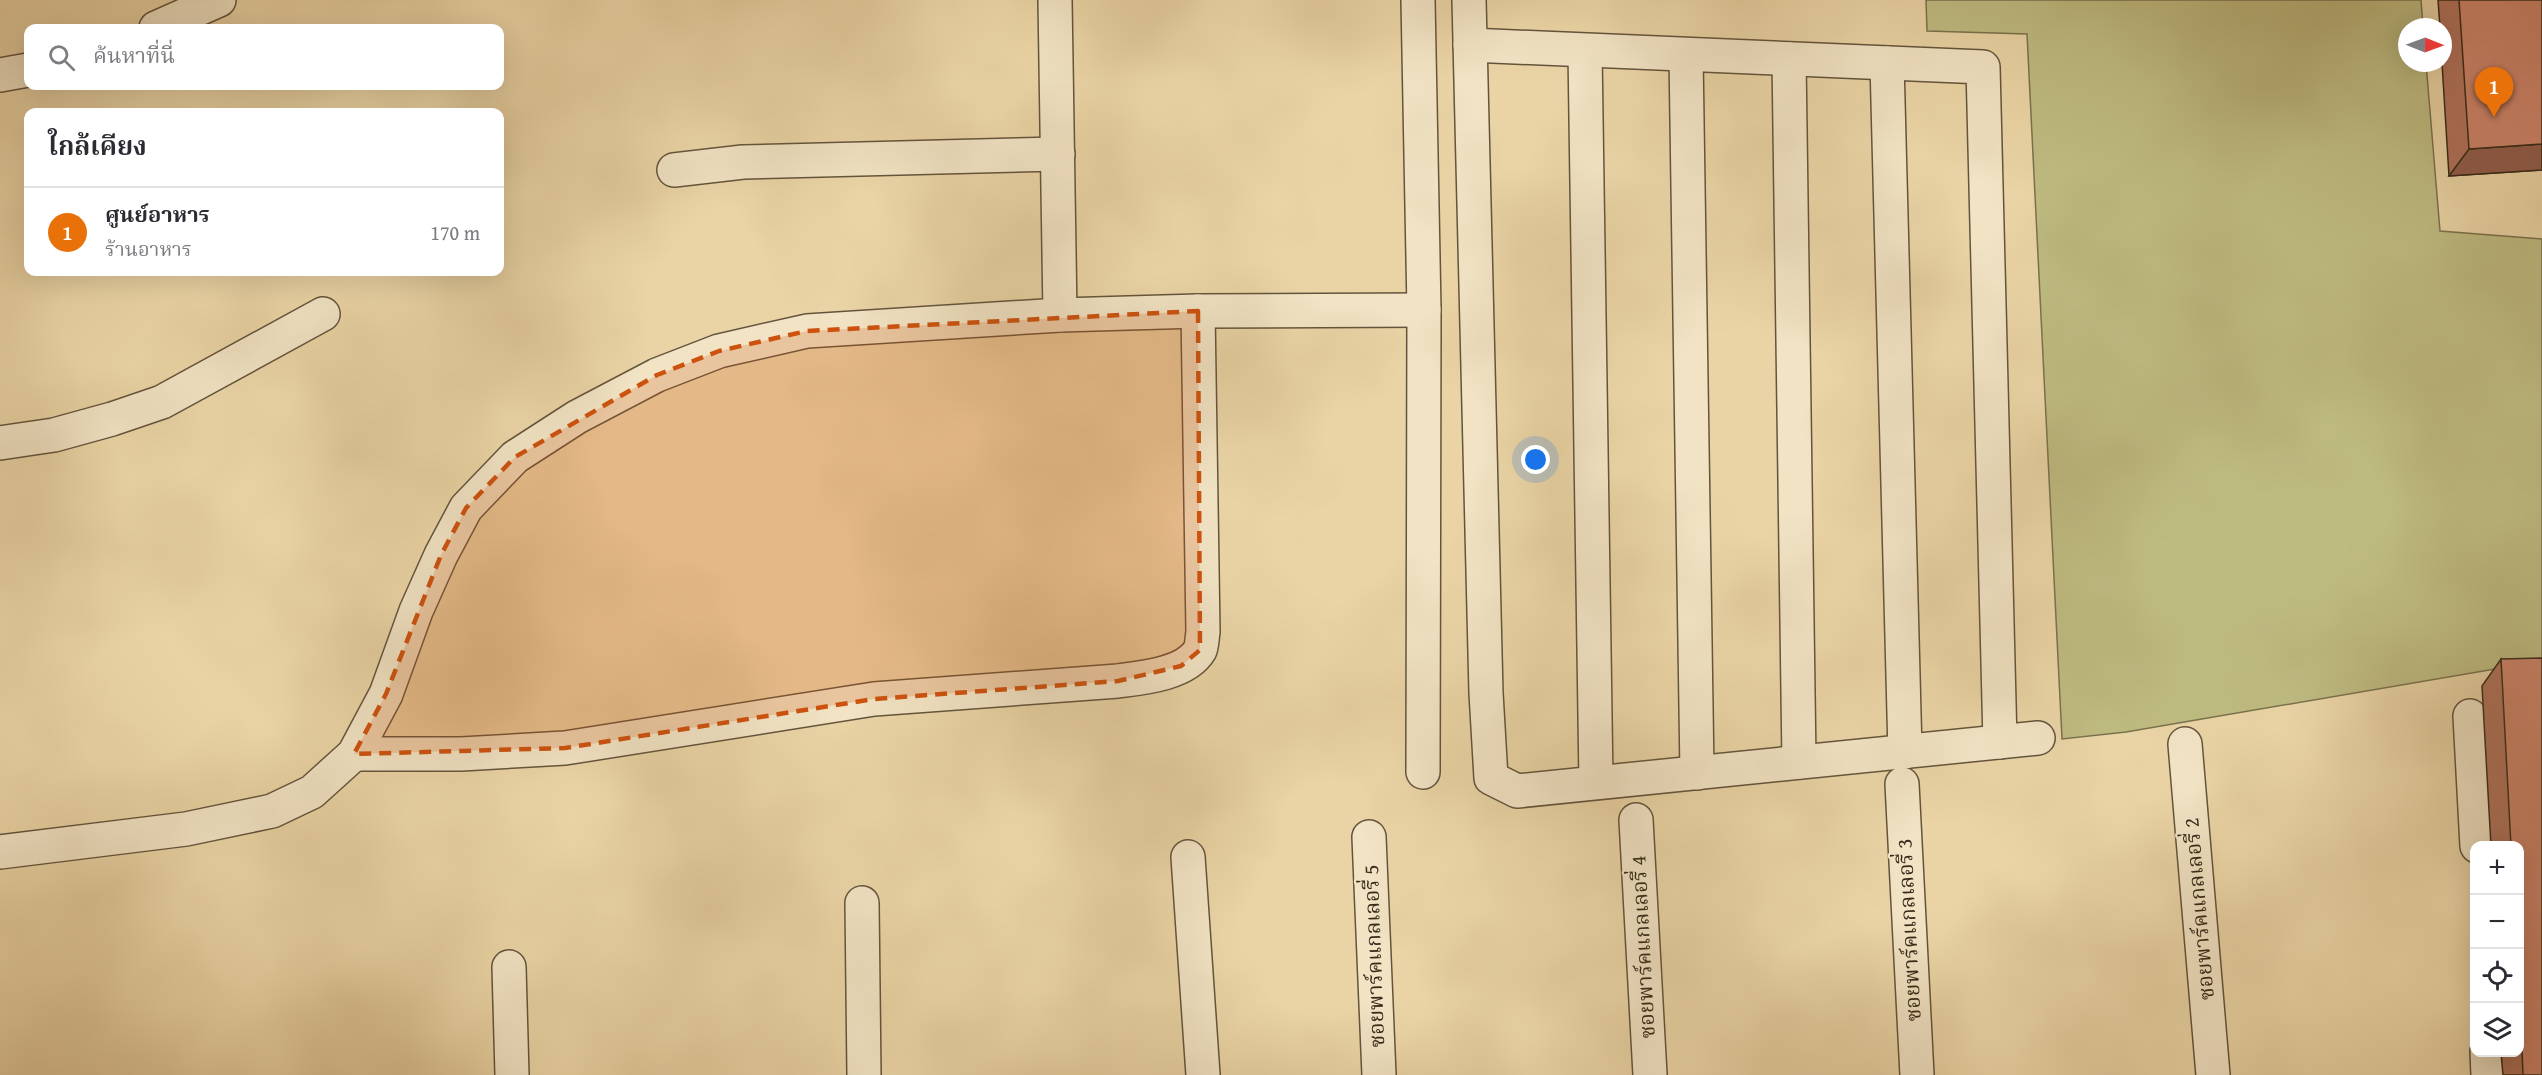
<!DOCTYPE html>
<html lang="th">
<meta charset="utf-8">
<style>
:root{--surface:#fff;--page:#f2f2f3;--text:#2b2b33;--muted:#7c7c81;--line:#e1e1e2;--accent:#8f2418}
body{margin:0;font-family:"Gentium Book Plus","Noto Serif Thai",serif;background:var(--page);color:var(--text)}
.controls{position:absolute;right:18px;bottom:18px;display:grid;overflow:hidden;border-radius:12px;box-shadow:0 6px 24px #0002}
.controls button{width:54px;height:54px;display:grid;place-items:center;padding:0;border:0;border-bottom:2px solid var(--line);background:var(--surface);color:var(--text);font:30px sans-serif}
.compass{position:absolute;left:2398px;top:18px;width:54px;height:54px;border-radius:50%;background:var(--surface);box-shadow:0 6px 24px #0002;rotate:91deg}
.you{position:absolute;left:1536px;top:460px;width:21px;height:21px;margin:-15px;border:4px solid #fff;border-radius:50%;background:#1a73e8;box-shadow:0 0 0 9px #1a73e833}
.badge{display:grid;place-items:center;width:39px;height:39px;border-radius:50%;background:var(--accent);color:#fff;font-size:20px;font-weight:700}
.pin{position:absolute;translate:-50% -50px;filter:drop-shadow(0 2px 3px #0008)}
.pin::after{content:'';position:absolute;top:32px;width:21px;height:18px;background:inherit;clip-path:polygon(0 0,100% 0,50% 100%)}
.list{margin:0;padding:0;list-style:none}
h2{display:flex;justify-content:space-between;align-items:center;height:78px;margin:0;padding:0 24px;font-size:26px}
h2 small{font-size:20px;font-weight:400;color:var(--muted)}
.list li{display:grid;grid-template-columns:39px 1fr auto;gap:18px;align-items:center;box-sizing:border-box;height:90px;padding:0 24px;border-top:2px solid var(--line)}
.list b{display:block;font-size:22px;white-space:nowrap}
.list p{margin:0;font-size:20px;white-space:nowrap;color:var(--muted)}
.list em{font-size:20px;font-style:normal;color:var(--muted)}
.icon{flex:none;width:33px;height:33px;fill:none;stroke:currentColor;stroke-width:2;stroke-linecap:round;stroke-linejoin:round}
.map{position:relative;flex:none;width:2542px;height:1075px;overflow:hidden}
.search{position:absolute;background:var(--surface);box-shadow:0 6px 24px #0002;left:24px;top:24px;width:480px;height:66px;display:flex;align-items:center;gap:15px;box-sizing:border-box;padding:0 21px;border-radius:12px;color:var(--muted);font-size:22px}
.panel{position:absolute;background:var(--surface);box-shadow:0 6px 24px #0002;left:24px;top:108px;width:480px;height:168px;border-radius:12px}
.map>svg:first-child{display:block}
.green{fill:#bebb81;stroke:#7a724e;stroke-width:1.5}
.lines{fill:none;stroke-linecap:round;stroke-linejoin:round}
.minor-casing{stroke:#64543d;stroke-width:36}
.minor{stroke:#f1e3c4;stroke-width:33}
.wall{fill:#b0725c;stroke:#372a1a;stroke-width:1.5}
.shaded-wall{fill:#905c4b;stroke:#372a1a;stroke-width:1.5}
.building{fill:#cd846b;stroke:#372a1a;stroke-width:1.5}
.marked{fill:#cd520e;fill-opacity:0.2;stroke:#cd520e;stroke-width:4.5;stroke-dasharray:12 8;stroke-linejoin:round}
.labels{text-anchor:middle;stroke-width:4.5;stroke-linejoin:round;paint-order:stroke}
.street-label{font-size:21px;fill:#372a1a;stroke:#f1e3c4}
</style>
<div class="map">
<svg width="2542" height="1075" viewBox="0 0 2542 1075">
<rect width="100%" height="100%" fill="#ead4a5"/>
<filter id="stains"><feTurbulence type="fractalNoise" baseFrequency=".00333" numOctaves="4"/><feColorMatrix values="0 0 0 0 .2 0 0 0 0 .09 0 0 0 0 .02 0 0 0 .5 -.17"/></filter>
<radialGradient id="worn" r=".72"><stop offset=".6" stop-color="#630" stop-opacity="0"/><stop offset="1" stop-color="#630" stop-opacity=".3"/></radialGradient>
<polygon class="green" points="1926,0 2421,0 2423,27 2407,27 2407,63 2426,63 2440,231 2542,239 2542,661 2126,732 2062,739 2027,34 1927,31"/>
<g class="lines">
<defs>
<g id="minor">
<polyline points="1055,0 1060,315"/>
<polyline points="1418,0 1424,310 1423,772"/>
<polyline points="1469,0 1486,693 1491,778 1517,791 2038,738"/>
<polyline points="156,28 219,0"/>
<polyline points="1470,45 1983,67 2000,742"/>
<polyline points="1585,51 1596,782"/>
<polyline points="1686,55 1697,773"/>
<polyline points="1789,59 1799,762"/>
<polyline points="1887,63 1905,752"/>
<polyline points="0,75 28,70"/>
<polyline points="674,170 743,162 1058,154"/>
<polyline points="0,443 54,435 112,419 162,402 323,314"/>
<polyline points="2470,716 2477,846"/>
<polyline points="2185,744 2213,1075"/>
<path d="M354,754H461L565,748L874,699L1118,681C1142,678 1186,674 1200,650C1202,646 1202,637 1203,632L1198,311"/>
<polyline points="1902,784 1917,1075"/>
<polyline points="1636,820 1650,1075"/>
<polyline points="1369,837 1379,1075"/>
<polyline points="0,852 186,829 272,811 312,792 354,754 386,694 416,611 441,555 466,508 515,457 577,417 657,375 719,351 807,331 1060,315 1198,311 1424,310"/>
<polyline points="1188,857 1203,1075"/>
<polyline points="862,903 864,1075"/>
<polyline points="509,967 512,1075"/>
<polyline points="2487,1052 2488,1075"/>
</g>
</defs>
<use href="#minor" class="minor-casing"/>
<use href="#minor" class="minor"/>
</g>
<g class="wall">
<polygon points="2438,0 2542,0 2542,170 2449,176 2442,63 2443,27 2440,27"/>
<polygon points="2501,659 2542,1075 2503,1075 2501,1053 2520,1053 2520,846 2491,846 2482,686"/>
</g>
<polygon class="shaded-wall" points="2542,144 2542,170 2449,176 2469,149"/>
<g class="building">
<polygon points="2459,0 2542,0 2542,144 2469,149"/>
<polygon points="2542,658 2542,1075 2523,1075 2520,1004 2520,846 2511,846 2501,659"/>
</g>
<path class="marked" d="M1198,311L1200,650L1181,666L1118,681L874,699L565,748L354,754L386,694L441,555L466,508L515,457L657,375L719,351L807,331Z"/>
<g class="labels">
<g class="street-label">
<text transform="translate(2199 909) rotate(-95)" y="7">ซอยพาร์คแกลเลอรี่ 2</text>
<text transform="translate(1909 930) rotate(-93)" y="7">ซอยพาร์คแกลเลอรี่ 3</text>
<text transform="translate(1643 947) rotate(-93)" y="7">ซอยพาร์คแกลเลอรี่ 4</text>
<text transform="translate(1374 956) rotate(-92)" y="7">ซอยพาร์คแกลเลอรี่ 5</text>
</g>
</g>
<rect width="100%" height="100%" filter="url(#stains)"/>
<rect width="100%" height="100%" fill="url(#worn)"/>
</svg>
<div class="controls">
<button>+</button>
<button>−</button>
<button><svg class="icon" aria-label="locate" viewBox="0 0 24 24"><circle cx="12" cy="12" r="6"/><path d="M12 2v4M12 18v4M2 12h4M18 12h4"/></svg></button>
<button><svg class="icon" aria-label="layers" viewBox="0 0 24 24"><path d="M12 4l9 5-9 5-9-5zM3 14l9 5 9-5"/></svg></button>
</div>
<svg class="compass" viewBox="-18 -18 36 36"><path d="M0-13l5 13h-10z" fill="#e53935"/><path d="M0 13l5-13h-10z" fill="#7c7c81"/></svg>
<div class="you"></div>
<div class="pin badge" style="left:2494px;top:117px;background:#e8710a">1</div>
<div class="search"><svg class="icon" aria-label="search" viewBox="0 0 24 24"><circle cx="10" cy="10" r="6"/><path d="M15 15l6 6"/></svg>ค้นหาที่นี่</div>
<section class="panel">
<h2>ใกล้เคียง<small></small></h2>
<ul class="list">
<li><span class="badge" style="background:#e8710a">1</span><div><b>ศูนย์อาหาร</b><p>ร้านอาหาร</p></div><em>170 m</em></li>
</ul>
</section>
</div>
